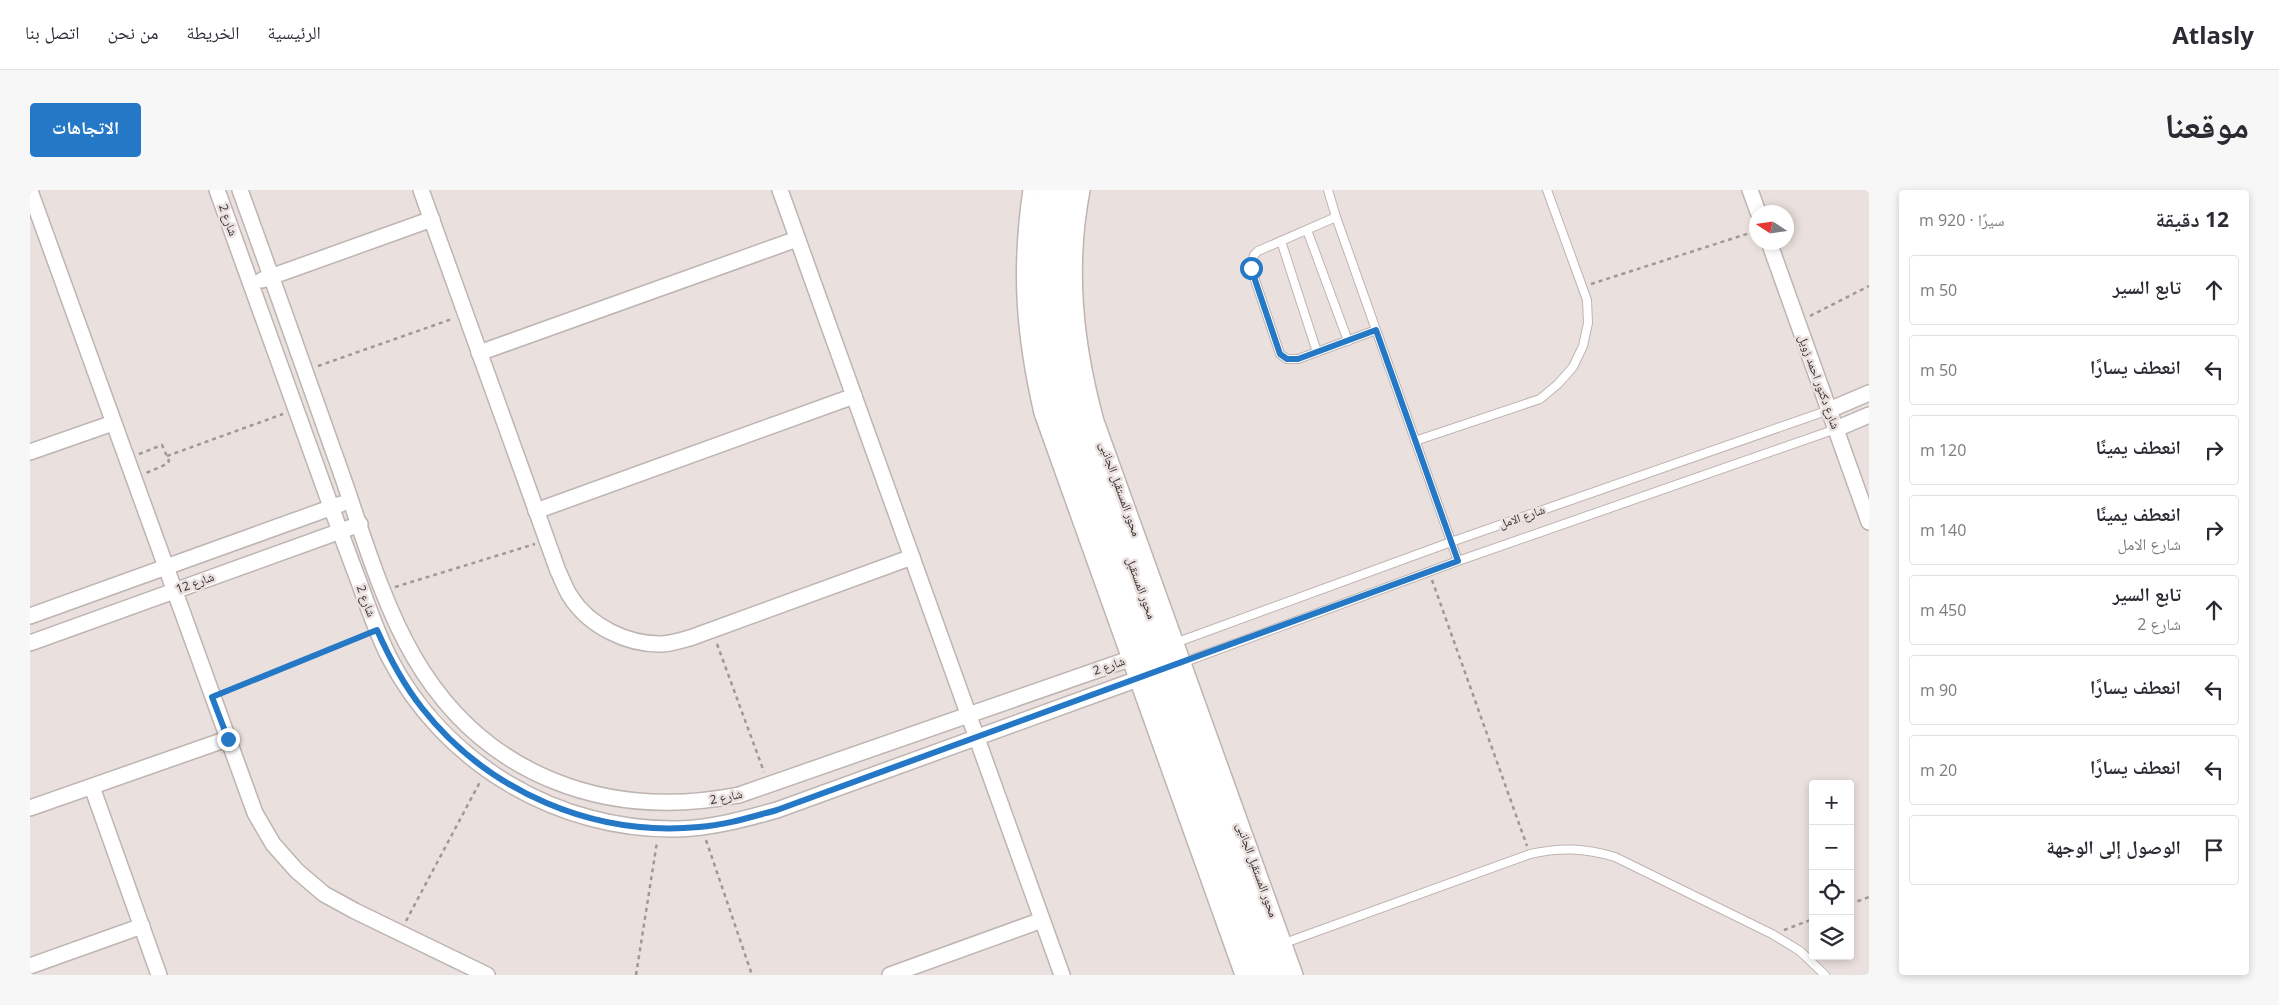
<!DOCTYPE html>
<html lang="ar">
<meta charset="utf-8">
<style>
:root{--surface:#fff;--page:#f7f7f7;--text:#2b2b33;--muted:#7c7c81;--line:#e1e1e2;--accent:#2578c6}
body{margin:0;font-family:"Open Sans","Noto Naskh Arabic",sans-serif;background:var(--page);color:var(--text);direction:rtl}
.controls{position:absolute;right:15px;bottom:15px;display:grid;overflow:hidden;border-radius:5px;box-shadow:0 2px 8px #0003}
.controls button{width:45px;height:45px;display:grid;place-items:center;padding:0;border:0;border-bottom:1px solid var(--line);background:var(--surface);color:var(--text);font:25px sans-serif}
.compass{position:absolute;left:1719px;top:15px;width:45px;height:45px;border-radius:50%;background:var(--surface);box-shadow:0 2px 8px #0003;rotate:282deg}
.stop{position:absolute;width:15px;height:15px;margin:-11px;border:4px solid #2578c6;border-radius:50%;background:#fff}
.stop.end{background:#2578c6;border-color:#fff;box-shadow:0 1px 5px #0008}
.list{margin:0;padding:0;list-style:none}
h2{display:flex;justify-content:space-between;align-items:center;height:65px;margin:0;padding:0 20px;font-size:21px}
h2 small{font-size:16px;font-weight:400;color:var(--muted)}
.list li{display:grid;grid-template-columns:32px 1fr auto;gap:15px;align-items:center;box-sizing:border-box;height:70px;margin:0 10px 10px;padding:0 10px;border:1px solid var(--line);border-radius:5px}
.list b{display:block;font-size:19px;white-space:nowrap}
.list p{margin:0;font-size:16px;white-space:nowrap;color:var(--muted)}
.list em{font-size:16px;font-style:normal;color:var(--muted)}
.icon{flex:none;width:28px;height:28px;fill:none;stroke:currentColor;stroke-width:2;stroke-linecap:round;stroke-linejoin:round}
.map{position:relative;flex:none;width:1839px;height:785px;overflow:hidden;direction:ltr;border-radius:5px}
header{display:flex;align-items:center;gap:30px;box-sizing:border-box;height:70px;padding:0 25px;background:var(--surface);border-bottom:1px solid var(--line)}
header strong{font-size:24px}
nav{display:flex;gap:28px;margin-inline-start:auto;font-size:18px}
.intro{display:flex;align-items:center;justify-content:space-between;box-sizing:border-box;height:120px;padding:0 30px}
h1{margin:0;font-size:35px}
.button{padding:12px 22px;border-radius:5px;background:var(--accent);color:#fff;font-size:18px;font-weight:700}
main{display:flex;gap:30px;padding:0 30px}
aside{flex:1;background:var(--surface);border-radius:5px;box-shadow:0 2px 8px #0003}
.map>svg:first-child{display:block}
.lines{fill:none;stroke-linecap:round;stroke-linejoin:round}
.lane-casing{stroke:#beb4b2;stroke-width:10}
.street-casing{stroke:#beb4b2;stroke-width:18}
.secondary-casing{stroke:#beb4b2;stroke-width:24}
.path{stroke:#a09897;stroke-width:2.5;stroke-dasharray:4 4;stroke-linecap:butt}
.lane{stroke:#fff;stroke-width:8}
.street{stroke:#fff;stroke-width:15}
.secondary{stroke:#fff;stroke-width:21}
.route{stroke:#2578c6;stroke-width:6}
.labels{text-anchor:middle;stroke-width:5;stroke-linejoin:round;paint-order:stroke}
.street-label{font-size:12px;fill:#302c2c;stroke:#eae0de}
</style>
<header>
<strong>Atlasly</strong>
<nav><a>الرئيسية</a><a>الخريطة</a><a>من نحن</a><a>اتصل بنا</a></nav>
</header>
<div class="intro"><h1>موقعنا</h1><a class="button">الاتجاهات</a></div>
<main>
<aside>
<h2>12 دقيقة<small>سيرًا · 920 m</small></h2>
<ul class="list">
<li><svg class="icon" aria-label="ahead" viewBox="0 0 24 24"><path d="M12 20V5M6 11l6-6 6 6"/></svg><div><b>تابع السير</b></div><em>50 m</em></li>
<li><svg class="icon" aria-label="left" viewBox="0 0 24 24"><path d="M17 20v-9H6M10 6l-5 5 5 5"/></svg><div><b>انعطف يسارًا</b></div><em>50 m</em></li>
<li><svg class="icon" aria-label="right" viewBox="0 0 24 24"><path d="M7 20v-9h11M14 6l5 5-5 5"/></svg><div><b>انعطف يمينًا</b></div><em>120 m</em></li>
<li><svg class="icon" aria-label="right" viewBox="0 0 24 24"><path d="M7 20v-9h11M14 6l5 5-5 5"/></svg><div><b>انعطف يمينًا</b><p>شارع الامل</p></div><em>140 m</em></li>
<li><svg class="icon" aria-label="ahead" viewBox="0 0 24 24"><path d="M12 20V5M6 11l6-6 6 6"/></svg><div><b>تابع السير</b><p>شارع 2</p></div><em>450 m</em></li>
<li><svg class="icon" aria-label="left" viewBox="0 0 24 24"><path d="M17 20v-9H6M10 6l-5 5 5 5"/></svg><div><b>انعطف يسارًا</b></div><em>90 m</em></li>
<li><svg class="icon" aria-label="left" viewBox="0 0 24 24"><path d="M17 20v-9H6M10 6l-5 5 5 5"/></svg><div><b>انعطف يسارًا</b></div><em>20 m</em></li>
<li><svg class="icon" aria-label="arrive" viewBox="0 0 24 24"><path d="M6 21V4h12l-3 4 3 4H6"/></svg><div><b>الوصول إلى الوجهة</b></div></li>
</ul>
</aside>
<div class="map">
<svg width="1839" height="785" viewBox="0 0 1839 785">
<rect width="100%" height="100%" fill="#eae0de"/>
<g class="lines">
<defs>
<g id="lane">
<polyline points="1298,0 1306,27 1428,371"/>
<polyline points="1306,27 1228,61 1224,65 1221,78 1250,164 1257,169 1268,169 1346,140"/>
<polyline points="1277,40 1318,151"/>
<polyline points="1251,51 1287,162"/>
<polyline points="1385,251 1510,209 1528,194 1543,177 1553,156 1558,133 1557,110 1517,0"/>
<polyline points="1145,453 1421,352 1799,220"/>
<polyline points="1152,473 1428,371 1806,239"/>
<path d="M1252,754L1500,664C1530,657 1555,658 1585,667L1742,744L1770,761L1795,785"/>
</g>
<g id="street">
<path d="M187,0C220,92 253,183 286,275C300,314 314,353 329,392C338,417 347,443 359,467C414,574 528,641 648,639C682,638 715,629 747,620L1152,473"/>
<path d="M210,0C243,91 276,183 308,274C330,335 351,411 384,467C453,586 576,631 709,605L1145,453"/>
<path d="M391,0L528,381C532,389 535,398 540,406C559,436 597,455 633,454C642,453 652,450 660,448L882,367"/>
<polyline points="750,0 1032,785"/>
<path d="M1001,0C989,80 994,145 1012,223L1213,785"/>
<path d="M1052,0C1037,79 1045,154 1066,231L1265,785"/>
<polyline points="1720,0 1728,22"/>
<polyline points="0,1 225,623 243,654 267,681 294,704 325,721 457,785"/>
<polyline points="1739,52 1839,332"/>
<polyline points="232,90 402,29"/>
<polyline points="449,163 767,49"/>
<polyline points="1799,220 1839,203"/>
<polyline points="1806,239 1839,225"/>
<polyline points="0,262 83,233"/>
<polyline points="506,321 824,206"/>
<polyline points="0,426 311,314"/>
<polyline points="0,453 330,334"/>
<polyline points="62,597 129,785"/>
<polyline points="0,618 197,549"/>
<polyline points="0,776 112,736"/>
<polyline points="860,785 1012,730"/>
</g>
<g id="secondary">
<path d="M1019,0C1003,79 1012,158 1032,235L1230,785"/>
<polyline points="1038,0 1030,71 1030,112 1040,192 1050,232 1133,457 1250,785"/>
</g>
</defs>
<use href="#lane" class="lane-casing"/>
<use href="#street" class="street-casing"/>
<use href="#secondary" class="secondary-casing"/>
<g class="path">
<polyline points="1561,94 1726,41"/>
<polyline points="1780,126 1839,96"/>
<polyline points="288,176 422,129"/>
<polyline points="109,264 132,255 139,271 137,274 116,283"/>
<polyline points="137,266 253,224"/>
<polyline points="1402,390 1497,656"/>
<polyline points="365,397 505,354"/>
<polyline points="687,454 734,582"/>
<polyline points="195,502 334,445"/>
<polyline points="676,650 722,785"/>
<polyline points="1820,714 1839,707"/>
<polyline points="376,731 451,590"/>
<polyline points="1754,740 1783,729"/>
<polyline points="606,785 627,652"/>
</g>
<use href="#lane" class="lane"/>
<use href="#street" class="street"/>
<use href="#secondary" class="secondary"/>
</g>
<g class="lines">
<path class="route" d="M198,549L182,507L347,440C359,467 373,494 392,518C458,602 564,647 669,637C696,635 721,627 747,620L1428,371L1346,140L1268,169H1257L1250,164L1221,78"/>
</g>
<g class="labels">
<g class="street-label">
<text transform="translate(198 30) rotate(70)" y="4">شارع 2</text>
<text transform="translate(1789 192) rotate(70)" y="4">شارع دكتور احمد زويل</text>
<text transform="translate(1090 299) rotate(70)" y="4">محور المستقبل الجانبى</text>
<text transform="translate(1492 327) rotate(-19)" y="4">شارع الامل</text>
<text transform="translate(165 393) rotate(-20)" y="4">شارع 12</text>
<text transform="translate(1111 398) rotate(70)" y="4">محور المستقبل</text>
<text transform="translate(336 411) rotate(69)" y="4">شارع 2</text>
<text transform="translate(1079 476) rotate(-19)" y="4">شارع 2</text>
<text transform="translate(696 607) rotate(-12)" y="4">شارع 2</text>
<text transform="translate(1227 680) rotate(70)" y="4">محور المستقبل الجانبى</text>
</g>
</g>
</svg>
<div class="controls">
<button>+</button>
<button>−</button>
<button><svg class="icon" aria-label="locate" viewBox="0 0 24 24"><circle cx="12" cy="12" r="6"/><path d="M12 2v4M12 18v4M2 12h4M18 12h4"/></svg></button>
<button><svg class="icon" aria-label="layers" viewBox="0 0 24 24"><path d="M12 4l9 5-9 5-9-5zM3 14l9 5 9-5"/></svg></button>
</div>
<svg class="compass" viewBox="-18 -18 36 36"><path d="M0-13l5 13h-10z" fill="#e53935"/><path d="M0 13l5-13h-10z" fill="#7c7c81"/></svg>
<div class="stop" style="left:1221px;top:78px"></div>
<div class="stop end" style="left:198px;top:549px"></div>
</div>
</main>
